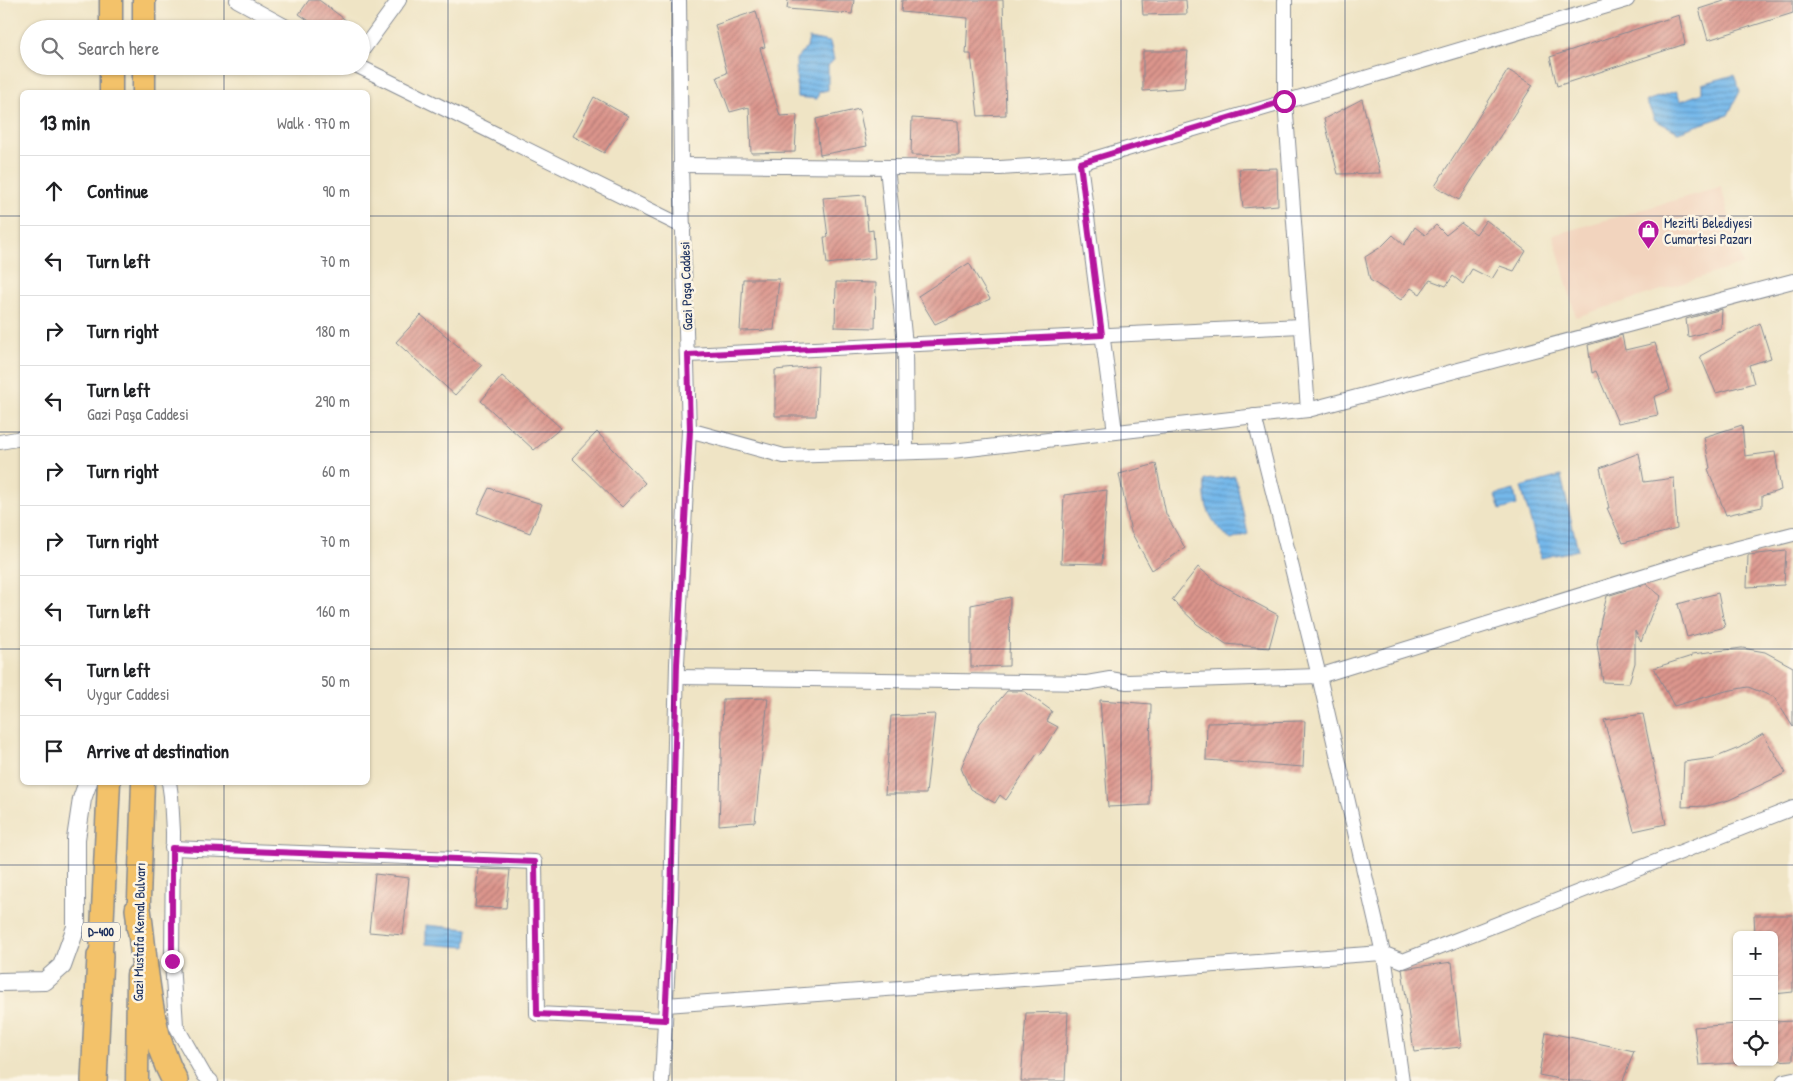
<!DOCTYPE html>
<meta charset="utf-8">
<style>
:root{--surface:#fff;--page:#f2f2f2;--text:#202124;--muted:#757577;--line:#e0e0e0}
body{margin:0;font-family:"Patrick Hand",sans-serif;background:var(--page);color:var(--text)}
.controls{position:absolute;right:15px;bottom:15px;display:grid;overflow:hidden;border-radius:8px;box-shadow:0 1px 4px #0004}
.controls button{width:45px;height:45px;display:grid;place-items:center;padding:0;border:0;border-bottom:1px solid var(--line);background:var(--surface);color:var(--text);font:25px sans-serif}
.stop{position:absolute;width:15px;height:15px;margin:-11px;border:4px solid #b5179e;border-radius:50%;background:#fff}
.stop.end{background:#b5179e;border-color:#fff;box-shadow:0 1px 5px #0008}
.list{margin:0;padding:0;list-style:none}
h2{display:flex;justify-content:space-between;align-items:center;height:65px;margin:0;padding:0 20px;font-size:21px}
h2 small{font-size:16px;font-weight:400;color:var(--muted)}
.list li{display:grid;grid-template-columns:32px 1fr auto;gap:15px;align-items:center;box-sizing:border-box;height:70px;padding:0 20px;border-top:1px solid var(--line)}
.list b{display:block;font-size:19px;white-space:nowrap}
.list p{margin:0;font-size:16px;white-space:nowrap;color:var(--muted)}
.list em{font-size:16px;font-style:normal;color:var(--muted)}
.icon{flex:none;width:28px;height:28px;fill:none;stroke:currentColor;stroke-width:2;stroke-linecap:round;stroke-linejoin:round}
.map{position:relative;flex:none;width:1793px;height:1081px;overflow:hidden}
.search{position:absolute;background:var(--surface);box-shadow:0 1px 4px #0004;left:20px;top:20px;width:350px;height:55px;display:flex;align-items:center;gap:12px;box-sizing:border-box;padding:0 18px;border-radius:28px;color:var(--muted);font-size:19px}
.panel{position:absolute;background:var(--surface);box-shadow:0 1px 4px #0004;left:20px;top:90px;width:350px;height:695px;border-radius:8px}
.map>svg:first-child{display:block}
.built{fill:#f2d4be}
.water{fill:url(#water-rules);stroke:#4874a4}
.building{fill:url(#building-hatch)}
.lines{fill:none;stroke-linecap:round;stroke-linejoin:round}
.minor-casing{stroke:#858a92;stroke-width:16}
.tertiary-casing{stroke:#858a92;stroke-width:20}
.trunk-casing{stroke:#858a92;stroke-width:25}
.motorway-casing{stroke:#858a92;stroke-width:28}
.minor{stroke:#fff;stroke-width:14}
.tertiary{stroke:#fff;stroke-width:18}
.trunk{stroke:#f3c26a;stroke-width:22}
.motorway{stroke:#f3c26a;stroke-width:25}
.route{stroke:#b5179e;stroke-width:6}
.grid{fill:none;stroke:#1b2f5e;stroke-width:1;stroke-opacity:0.55}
.labels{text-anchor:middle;stroke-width:5;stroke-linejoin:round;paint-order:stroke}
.shield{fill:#fcf5e5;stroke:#5e6a86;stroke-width:1}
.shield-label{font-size:12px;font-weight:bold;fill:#1b2f5e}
.poi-label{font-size:14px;fill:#1b2f5e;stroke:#fcf5e5;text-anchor:start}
.street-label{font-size:14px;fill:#1b2f5e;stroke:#fcf5e5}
</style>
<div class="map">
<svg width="1793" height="1081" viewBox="0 0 1793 1081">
<defs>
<pattern id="water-rules" width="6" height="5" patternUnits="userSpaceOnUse" patternTransform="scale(1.25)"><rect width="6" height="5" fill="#75b8ea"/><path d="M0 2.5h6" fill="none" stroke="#5f96c1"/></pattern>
<pattern id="building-hatch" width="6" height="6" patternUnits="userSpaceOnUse" patternTransform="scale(1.25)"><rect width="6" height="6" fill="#dc958c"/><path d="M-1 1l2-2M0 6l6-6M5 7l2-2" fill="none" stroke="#b27a76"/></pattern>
</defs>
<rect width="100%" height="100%" fill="#fcf5e5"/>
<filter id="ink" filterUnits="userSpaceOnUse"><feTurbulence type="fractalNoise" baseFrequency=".02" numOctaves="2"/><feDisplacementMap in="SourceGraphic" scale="10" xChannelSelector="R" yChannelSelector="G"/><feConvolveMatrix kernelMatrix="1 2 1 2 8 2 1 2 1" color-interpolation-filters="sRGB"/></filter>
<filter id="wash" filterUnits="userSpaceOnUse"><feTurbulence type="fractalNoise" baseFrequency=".0096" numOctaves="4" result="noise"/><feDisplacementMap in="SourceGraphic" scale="20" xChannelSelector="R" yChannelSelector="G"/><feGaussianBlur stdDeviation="1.12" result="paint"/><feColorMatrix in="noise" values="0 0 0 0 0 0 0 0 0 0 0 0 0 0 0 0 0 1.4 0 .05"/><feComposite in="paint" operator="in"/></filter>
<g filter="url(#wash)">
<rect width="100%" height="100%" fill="#efe4c5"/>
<polygon class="built" points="1721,187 1743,264 1576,317 1553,235"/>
<g class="water">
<polygon points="809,38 830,42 834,60 828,66 828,90 819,92 817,99 797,97 796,59 807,47"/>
<polygon points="1734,75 1740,91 1728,115 1678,132 1655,120 1646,101 1676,91 1681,101 1702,93 1702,84"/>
<path d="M1235,476L1248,534L1231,540C1210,521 1203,508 1205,480Z"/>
<polygon points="1561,476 1578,550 1541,558 1521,487"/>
<polygon points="1514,490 1517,505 1500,510 1495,495"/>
<polygon points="426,925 468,929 466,947 426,944"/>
</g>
<g id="blocks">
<g class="building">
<polygon points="309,0 319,0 347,21 341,29 321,29 299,14"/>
<polygon points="788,0 854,0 852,14 787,9"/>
<polygon points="902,0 1003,0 1006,115 978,116 971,54 966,54 968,18 901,12"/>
<polygon points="1142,0 1186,0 1187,14 1143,15"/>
<polygon points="1727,0 1793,0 1793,13 1708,40 1699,9"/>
<polygon points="756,11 765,47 760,48 780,116 797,115 795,152 751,153 749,107 730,112 717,77 727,73 715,25"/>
<polygon points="1679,15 1685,44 1557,86 1550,57"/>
<polygon points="1143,51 1188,51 1184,88 1143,91"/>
<polygon points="1508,70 1533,85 1459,200 1435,186"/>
<polygon points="594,97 628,116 604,153 573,136"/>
<polygon points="1362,99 1380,173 1338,174 1324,119"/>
<polygon points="859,109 867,146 820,155 816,119"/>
<polygon points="912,118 958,121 959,156 911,155"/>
<polygon points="1277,168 1278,205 1243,208 1239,169"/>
<polygon points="865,195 868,231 873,230 875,258 827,264 824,237 828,237 823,198"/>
<polygon points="1486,220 1526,251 1514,271 1500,266 1492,279 1472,269 1463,284 1453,276 1446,286 1430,280 1420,294 1411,288 1401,300 1370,280 1365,257 1381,247 1393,235 1404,245 1415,227 1425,235 1436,225 1446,235 1461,223 1476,234"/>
<polygon points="969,263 990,299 935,324 918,296"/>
<polygon points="743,279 779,279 774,330 740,331"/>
<polygon points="836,282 876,283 875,328 835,327"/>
<polygon points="1722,309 1721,328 1688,337 1686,319"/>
<polygon points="421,315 482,366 455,395 396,342"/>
<polygon points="1760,323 1771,358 1749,365 1754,383 1716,393 1700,356"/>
<polygon points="1622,335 1625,350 1655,343 1670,390 1654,397 1658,415 1618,423 1596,371 1592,373 1588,345"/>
<polygon points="818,366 816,416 775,416 775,370"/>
<polygon points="502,376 561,428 534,450 481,401"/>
<polygon points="1742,425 1745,456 1775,452 1781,490 1762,496 1762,507 1726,515 1708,469 1710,468 1704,437"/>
<polygon points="597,432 645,483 622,507 572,458"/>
<polygon points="1639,453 1644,482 1674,478 1677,529 1623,543 1607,508 1609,508 1600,468"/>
<polygon points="1156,464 1166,514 1185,548 1152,570 1131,532 1119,474"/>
<polygon points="489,488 542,504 530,533 477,513"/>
<polygon points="1107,490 1102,564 1061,563 1064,495"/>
<polygon points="1786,551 1784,585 1747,587 1748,555"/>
<polygon points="1198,567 1218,583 1278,615 1269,648 1226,644 1197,624 1172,600"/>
<polygon points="1646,584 1661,596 1651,615 1641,642 1635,631 1635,663 1629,683 1603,682 1597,644 1601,619 1607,596"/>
<polygon points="1718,593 1725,627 1687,637 1678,604"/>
<polygon points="1010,597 1009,666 971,667 971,605"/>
<polygon points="1742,648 1765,652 1793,667 1793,727 1774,697 1748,687 1726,691 1674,706 1654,668 1692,656 1692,654"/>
<polygon points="1007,691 1024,691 1052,711 1047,721 1058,727 1040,755 1037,754 1006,800 1000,795 995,803 970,789 961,768 980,723"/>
<polygon points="768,698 755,822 719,825 723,699"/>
<polygon points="1100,700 1151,704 1149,805 1108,807"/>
<polygon points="935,714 926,794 885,794 891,716"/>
<polygon points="1643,714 1666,824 1634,831 1604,720"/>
<polygon points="1305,721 1303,767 1206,760 1207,723"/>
<polygon points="1763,734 1786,773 1729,800 1707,806 1682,807 1684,762 1714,758 1739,748"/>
<polygon points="478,869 510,870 506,908 475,907"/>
<polygon points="375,874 409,878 403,935 369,932"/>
<polygon points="1754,915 1793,915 1793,992 1774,994 1774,935 1755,935"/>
<polygon points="1452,962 1461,1047 1414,1052 1402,969"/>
<polygon points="1068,1012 1065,1081 1021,1081 1026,1013"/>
<polygon points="1793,1021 1793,1060 1774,1061 1774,1022"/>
<polygon points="1737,1024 1737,1063 1699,1065 1694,1027"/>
<polygon points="1546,1032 1634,1051 1623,1081 1569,1081 1539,1075"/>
</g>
</g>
</g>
<g filter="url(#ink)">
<use href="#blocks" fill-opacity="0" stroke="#858a92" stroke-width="1"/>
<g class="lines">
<defs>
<g id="minor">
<polyline points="237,0 290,29"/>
<polyline points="1285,0 1285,101 1308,410"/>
<polyline points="361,52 399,0"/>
<polyline points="358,66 684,227"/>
<polyline points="1080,163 1115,432"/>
<polyline points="681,165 1000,168 1080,163 1627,0"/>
<polyline points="887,167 905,345 906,452"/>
<polyline points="688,355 1301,326"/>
<polyline points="1254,416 1319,676 1385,962 1402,1081"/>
<polyline points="689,430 784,456 952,451 1308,410 1793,281"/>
<polyline points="0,442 22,438"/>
<polyline points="677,677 1087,683 1110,679 1127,682 1319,676 1707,556 1793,534"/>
<polyline points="169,782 171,796 173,832 172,961 176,1026 204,1075 211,1081"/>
<polyline points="172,848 535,862 537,1014 665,1020"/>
<polyline points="666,1005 1382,953 1403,961 1793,808"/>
<polyline points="662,1081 671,900 677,664 689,430 681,165 679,0"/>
<polyline points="1784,1081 1793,1079"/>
</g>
<polyline id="tertiary" points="0,982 45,981 62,966 76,927 76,839 82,799 88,782"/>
<g id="trunk">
<polyline points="111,29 111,0"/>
<polyline points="144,29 144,0"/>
<polyline points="111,92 111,66"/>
<polyline points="144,92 144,66"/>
<polyline points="138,928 143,782"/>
<polyline points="100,974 109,782"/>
<polyline points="137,1081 138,975"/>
</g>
<g id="motorway">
<path d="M138,909C146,966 147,1029 175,1081"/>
<polyline points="94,1081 100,956"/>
</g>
</defs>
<use href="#minor" class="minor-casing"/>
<use href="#tertiary" class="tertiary-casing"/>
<use href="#trunk" class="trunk-casing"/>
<use href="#motorway" class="motorway-casing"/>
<use href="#minor" class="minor"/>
<use href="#tertiary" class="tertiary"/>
<use href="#trunk" class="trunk"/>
<use href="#motorway" class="motorway"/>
</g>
</g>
<g class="lines" filter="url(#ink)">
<polyline class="route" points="172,961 172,848 535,862 537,1014 665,1020 671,900 677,664 690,430 688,355 1102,335 1080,163 1284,101"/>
</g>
<path class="grid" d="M224,0V29M448,0V1081M672,0V1081M896,0V1081M1121,0V1081M1345,0V1081M1569,0V1081M224,66V92M0,216H22M368,216H1793M0,432H22M368,432H1793M0,649H22M368,649H1793M224,782V1081M0,865H1793"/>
<defs>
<symbol id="shop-pin" viewBox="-11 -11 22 30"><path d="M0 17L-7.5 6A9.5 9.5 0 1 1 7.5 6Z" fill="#b5179e" stroke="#fcf5e5"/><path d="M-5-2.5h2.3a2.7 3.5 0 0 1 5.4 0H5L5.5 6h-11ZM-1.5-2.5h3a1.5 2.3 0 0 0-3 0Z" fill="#fff"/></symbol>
</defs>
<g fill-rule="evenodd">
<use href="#shop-pin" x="1636" y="218" width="25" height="34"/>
</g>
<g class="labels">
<rect class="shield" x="82" y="922.5" width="38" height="19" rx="4"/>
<g class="shield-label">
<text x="101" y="936">D-400</text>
</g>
<g class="poi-label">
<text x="1664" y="228">Mezitli Belediyesi<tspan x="1664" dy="16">Cumartesi Pazarı</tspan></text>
</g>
<g class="street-label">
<text transform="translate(686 286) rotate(-92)" y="5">Gazi Paşa Caddesi</text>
<text transform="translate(139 932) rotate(-89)" y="5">Gazi Mustafa Kemal Bulvarı</text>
</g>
</g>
</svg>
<div class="controls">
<button>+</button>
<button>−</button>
<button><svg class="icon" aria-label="locate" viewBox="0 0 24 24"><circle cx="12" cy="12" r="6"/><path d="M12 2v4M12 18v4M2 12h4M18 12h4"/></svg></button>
</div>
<div class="stop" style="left:1284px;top:101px"></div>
<div class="stop end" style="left:172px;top:961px"></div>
<div class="search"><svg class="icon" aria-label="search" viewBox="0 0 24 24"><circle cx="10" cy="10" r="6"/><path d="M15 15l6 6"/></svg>Search here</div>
<section class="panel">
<h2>13 min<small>Walk · 970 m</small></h2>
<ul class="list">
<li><svg class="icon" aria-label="ahead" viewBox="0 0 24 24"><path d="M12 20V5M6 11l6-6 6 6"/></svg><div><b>Continue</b></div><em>90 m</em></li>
<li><svg class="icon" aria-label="left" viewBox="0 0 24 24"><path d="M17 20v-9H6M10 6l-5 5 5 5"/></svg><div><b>Turn left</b></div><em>70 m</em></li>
<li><svg class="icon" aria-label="right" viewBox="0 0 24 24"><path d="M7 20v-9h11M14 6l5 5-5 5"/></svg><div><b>Turn right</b></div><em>180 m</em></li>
<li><svg class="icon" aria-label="left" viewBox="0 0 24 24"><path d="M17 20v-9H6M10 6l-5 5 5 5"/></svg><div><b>Turn left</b><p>Gazi Paşa Caddesi</p></div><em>290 m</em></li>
<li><svg class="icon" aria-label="right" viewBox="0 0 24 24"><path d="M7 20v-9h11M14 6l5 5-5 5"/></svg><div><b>Turn right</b></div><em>60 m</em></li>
<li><svg class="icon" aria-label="right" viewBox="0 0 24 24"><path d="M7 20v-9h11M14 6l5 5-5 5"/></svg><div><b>Turn right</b></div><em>70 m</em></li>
<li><svg class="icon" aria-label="left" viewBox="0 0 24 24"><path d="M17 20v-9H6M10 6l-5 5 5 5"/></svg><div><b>Turn left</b></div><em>160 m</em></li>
<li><svg class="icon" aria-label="left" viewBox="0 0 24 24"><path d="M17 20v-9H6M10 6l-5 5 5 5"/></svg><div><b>Turn left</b><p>Uygur Caddesi</p></div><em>50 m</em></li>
<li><svg class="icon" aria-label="arrive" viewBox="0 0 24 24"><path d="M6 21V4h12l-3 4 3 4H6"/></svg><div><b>Arrive at destination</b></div></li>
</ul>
</section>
</div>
